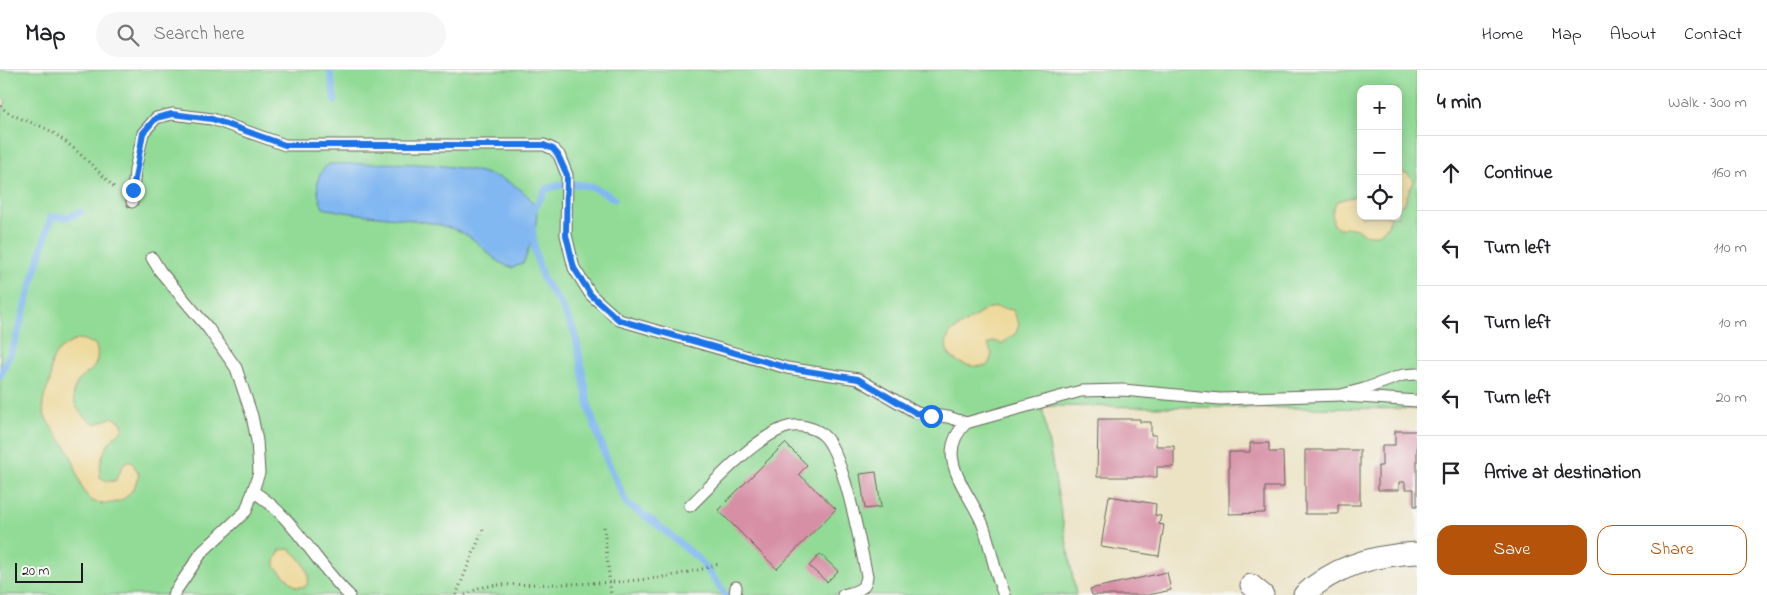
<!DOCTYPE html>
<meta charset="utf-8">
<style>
:root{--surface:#fff;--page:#f6f6f6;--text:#202124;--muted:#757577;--line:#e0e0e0;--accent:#b45309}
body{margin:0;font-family:"Indie Flower",sans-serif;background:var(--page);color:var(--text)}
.controls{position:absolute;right:15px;top:15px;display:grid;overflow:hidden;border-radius:10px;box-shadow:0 2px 12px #0003}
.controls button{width:45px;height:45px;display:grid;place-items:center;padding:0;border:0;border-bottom:1px solid var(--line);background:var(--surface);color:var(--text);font:25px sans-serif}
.scale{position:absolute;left:15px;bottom:12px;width:68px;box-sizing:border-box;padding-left:5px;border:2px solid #1c1c1c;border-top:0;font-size:14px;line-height:18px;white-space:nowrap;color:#1c1c1c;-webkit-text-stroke:4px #f6f6f2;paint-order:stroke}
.stop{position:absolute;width:15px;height:15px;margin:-11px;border:4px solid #1a73e8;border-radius:50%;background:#fff}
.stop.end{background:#1a73e8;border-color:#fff;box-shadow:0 1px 5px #0008}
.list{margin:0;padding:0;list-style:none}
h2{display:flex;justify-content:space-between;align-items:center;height:65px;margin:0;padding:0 20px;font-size:21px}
h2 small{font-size:16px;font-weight:400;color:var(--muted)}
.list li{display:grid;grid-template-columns:32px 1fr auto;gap:15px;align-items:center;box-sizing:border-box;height:75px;padding:0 20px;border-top:1px solid var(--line)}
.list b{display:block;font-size:19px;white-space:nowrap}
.list em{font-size:16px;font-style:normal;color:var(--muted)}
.actions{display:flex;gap:10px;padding:15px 20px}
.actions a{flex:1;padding:11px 0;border:1px solid var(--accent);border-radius:15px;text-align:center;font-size:18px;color:var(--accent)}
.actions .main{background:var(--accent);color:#fff}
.icon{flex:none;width:28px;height:28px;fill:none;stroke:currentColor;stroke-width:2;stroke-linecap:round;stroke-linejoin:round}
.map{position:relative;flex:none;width:1417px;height:525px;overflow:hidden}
header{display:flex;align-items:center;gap:30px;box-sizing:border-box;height:70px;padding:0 25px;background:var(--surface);border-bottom:1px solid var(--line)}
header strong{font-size:24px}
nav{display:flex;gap:28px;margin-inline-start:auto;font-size:18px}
.search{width:350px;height:45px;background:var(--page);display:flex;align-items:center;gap:12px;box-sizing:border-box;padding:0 18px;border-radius:28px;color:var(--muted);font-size:19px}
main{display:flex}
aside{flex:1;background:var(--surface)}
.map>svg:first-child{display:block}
.green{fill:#92db96;stroke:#577c59;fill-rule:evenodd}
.sand{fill:#eeda9e;stroke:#857b5d}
.water{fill:#82b8f1;stroke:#4f6a86}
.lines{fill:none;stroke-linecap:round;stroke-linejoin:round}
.stream{stroke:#82b8f1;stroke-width:7}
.building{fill:#d78fa6}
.service-casing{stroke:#656257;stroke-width:13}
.minor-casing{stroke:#656257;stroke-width:23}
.path{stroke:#656257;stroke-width:3;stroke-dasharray:1 4;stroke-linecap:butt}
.service{stroke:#fff;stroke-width:11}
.minor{stroke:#fff;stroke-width:21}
.route{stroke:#1a73e8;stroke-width:6}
</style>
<header>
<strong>Map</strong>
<div class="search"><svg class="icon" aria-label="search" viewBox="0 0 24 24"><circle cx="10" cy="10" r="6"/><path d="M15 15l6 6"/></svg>Search here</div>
<nav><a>Home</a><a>Map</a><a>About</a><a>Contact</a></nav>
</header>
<main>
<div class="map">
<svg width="1417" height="525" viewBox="0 0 1417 525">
<rect width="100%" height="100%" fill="#f6f6f2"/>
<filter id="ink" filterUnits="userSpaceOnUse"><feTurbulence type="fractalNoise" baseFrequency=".02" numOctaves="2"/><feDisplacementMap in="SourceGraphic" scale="10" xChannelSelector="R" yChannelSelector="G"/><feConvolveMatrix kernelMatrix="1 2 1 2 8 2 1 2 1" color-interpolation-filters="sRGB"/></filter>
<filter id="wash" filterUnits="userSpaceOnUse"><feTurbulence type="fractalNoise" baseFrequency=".0096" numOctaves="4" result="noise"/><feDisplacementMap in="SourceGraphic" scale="20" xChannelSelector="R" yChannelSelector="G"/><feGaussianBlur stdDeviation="1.12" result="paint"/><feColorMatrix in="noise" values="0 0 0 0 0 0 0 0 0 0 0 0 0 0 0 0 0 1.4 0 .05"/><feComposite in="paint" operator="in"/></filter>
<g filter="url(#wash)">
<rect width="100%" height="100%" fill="#ece3c5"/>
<path class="green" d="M0,0H1417V339L1042,336L1076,525H0V51L6,30L0,28ZM1361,19H1398V146H1361Z"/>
<g class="sand">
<polygon points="1398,102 1408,104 1413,111 1404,134 1398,137"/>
<path d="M1361,123V146H1391L1388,156L1377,165C1361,166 1364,161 1353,158C1345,157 1340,161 1333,154L1332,142L1336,132C1345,127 1354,129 1361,123Z"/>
<path d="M996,237L1013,240L1019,254L1016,263L1002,274L994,271L988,274L992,285L988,295C967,301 934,287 951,262L987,239Z"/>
<path d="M81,269L95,274C98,279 98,288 96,293C93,302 82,305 77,313C67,329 80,348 96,354L113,347L122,353V361C106,371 99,389 100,407L107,411H115L125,392H132L139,404C136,416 129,429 116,432C78,443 81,403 69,382C62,369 48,357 44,343C41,331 45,325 49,314C52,307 50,299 52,292C54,281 70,271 81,269Z"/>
<path d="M289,479C300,486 315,505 305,517H296L275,497V491L280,480Z"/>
</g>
<path class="water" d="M330,94C378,94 517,84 536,140C540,151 528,180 524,192L513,198C493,194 482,172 463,163C428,146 364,148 323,138C316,123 313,103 330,94Z"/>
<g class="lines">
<g class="stream">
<polyline points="330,0 335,31"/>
<path d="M530,146L546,119C571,110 593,113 614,129"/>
<polyline points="532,156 535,182 543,209 561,235 575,263 590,342 606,388 627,434 654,452 699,489 726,525"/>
<polyline points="0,306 15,272 51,147 68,147 81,142"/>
</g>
</g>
<g id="blocks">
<g class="building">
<polygon points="1098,349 1140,349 1140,352 1151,352 1151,365 1156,365 1156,376 1174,376 1174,397 1157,397 1157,407 1097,407"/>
<polygon points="1395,361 1417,361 1417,436 1414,436 1414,419 1405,419 1405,412 1399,412 1399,420 1378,420 1378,396 1382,396 1382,375 1395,375"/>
<polygon points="785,373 807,395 799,404 836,439 777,499 718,440"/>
<polygon points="1250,373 1269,373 1269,382 1283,382 1284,417 1265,417 1265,443 1229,444 1229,382 1250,382"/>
<polygon points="1305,380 1360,380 1360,435 1338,435 1338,444 1305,444"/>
<polygon points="876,402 881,437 865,439 860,404"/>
<polygon points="1109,426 1156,434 1155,445 1161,446 1159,454 1164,455 1159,486 1101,477"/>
<polygon points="820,484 838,501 827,512 809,496"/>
<polygon points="1167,502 1171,520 1149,525 1092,525 1090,519"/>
</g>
</g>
</g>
<g filter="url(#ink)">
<use href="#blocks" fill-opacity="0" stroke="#656257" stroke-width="1"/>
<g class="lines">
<defs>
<g id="service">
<polyline points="132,132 135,100 143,63 156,48 172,44 212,49 285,75 544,75 553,79 559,85 567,105 566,165 574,198 591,225 619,250 787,298 858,309 917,343 948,347 966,353"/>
<polyline points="152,188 160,201 208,258 236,298 252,346 257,371 259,403 246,441 202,482 173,525"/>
<polyline points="1345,326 1417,331"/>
<path d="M254,422C294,447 315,493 349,525"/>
<path d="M690,436C716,411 751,371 784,358C797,353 817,357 826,368C845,391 860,474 867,506C866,520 855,522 843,525"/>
<polyline points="735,525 736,517"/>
<path d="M1004,525C994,502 991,477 983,455C974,432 953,408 952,384C952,371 957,362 966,353L1081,321L1123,320L1220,329L1341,325L1364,319L1403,305L1417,304"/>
</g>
<g id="minor">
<polyline points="1251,515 1263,525"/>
<path d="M1304,525C1335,495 1375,485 1417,483"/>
</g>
</defs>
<use href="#service" class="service-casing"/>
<use href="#minor" class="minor-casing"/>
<g class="path">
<path d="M0,36C13,49 36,52 52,62C76,78 96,99 116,119"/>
<polyline points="604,457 611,525"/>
<polyline points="456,525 484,457"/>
<path d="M465,525L479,518L495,515C570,513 647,517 719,494"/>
</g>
<use href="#service" class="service"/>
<use href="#minor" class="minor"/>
</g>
</g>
<g class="lines" filter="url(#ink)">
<polyline class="route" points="133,120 143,63 156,48 172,44 212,49 285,75 544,75 553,79 558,85 567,105 566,165 574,198 591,225 619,250 788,298 858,309 916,343 931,346"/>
</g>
</svg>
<div class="controls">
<button>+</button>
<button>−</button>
<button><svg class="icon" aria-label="locate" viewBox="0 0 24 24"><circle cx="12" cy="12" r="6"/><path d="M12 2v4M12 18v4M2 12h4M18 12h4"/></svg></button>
</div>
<div class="scale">20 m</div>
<div class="stop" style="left:931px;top:346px"></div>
<div class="stop end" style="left:133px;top:120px"></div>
</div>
<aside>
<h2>4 min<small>Walk · 300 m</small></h2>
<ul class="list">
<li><svg class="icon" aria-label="ahead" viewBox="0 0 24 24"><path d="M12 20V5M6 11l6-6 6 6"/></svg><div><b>Continue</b></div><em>160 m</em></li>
<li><svg class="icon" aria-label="left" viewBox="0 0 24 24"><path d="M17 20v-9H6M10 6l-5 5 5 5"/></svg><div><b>Turn left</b></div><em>110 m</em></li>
<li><svg class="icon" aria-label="left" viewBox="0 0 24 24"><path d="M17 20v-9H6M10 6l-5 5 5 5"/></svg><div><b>Turn left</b></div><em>10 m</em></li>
<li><svg class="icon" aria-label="left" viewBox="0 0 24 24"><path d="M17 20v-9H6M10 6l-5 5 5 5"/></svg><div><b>Turn left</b></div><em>20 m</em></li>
<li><svg class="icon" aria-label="arrive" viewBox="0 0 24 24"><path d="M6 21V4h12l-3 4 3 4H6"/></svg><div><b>Arrive at destination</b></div></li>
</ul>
<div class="actions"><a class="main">Save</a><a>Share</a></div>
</aside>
</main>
